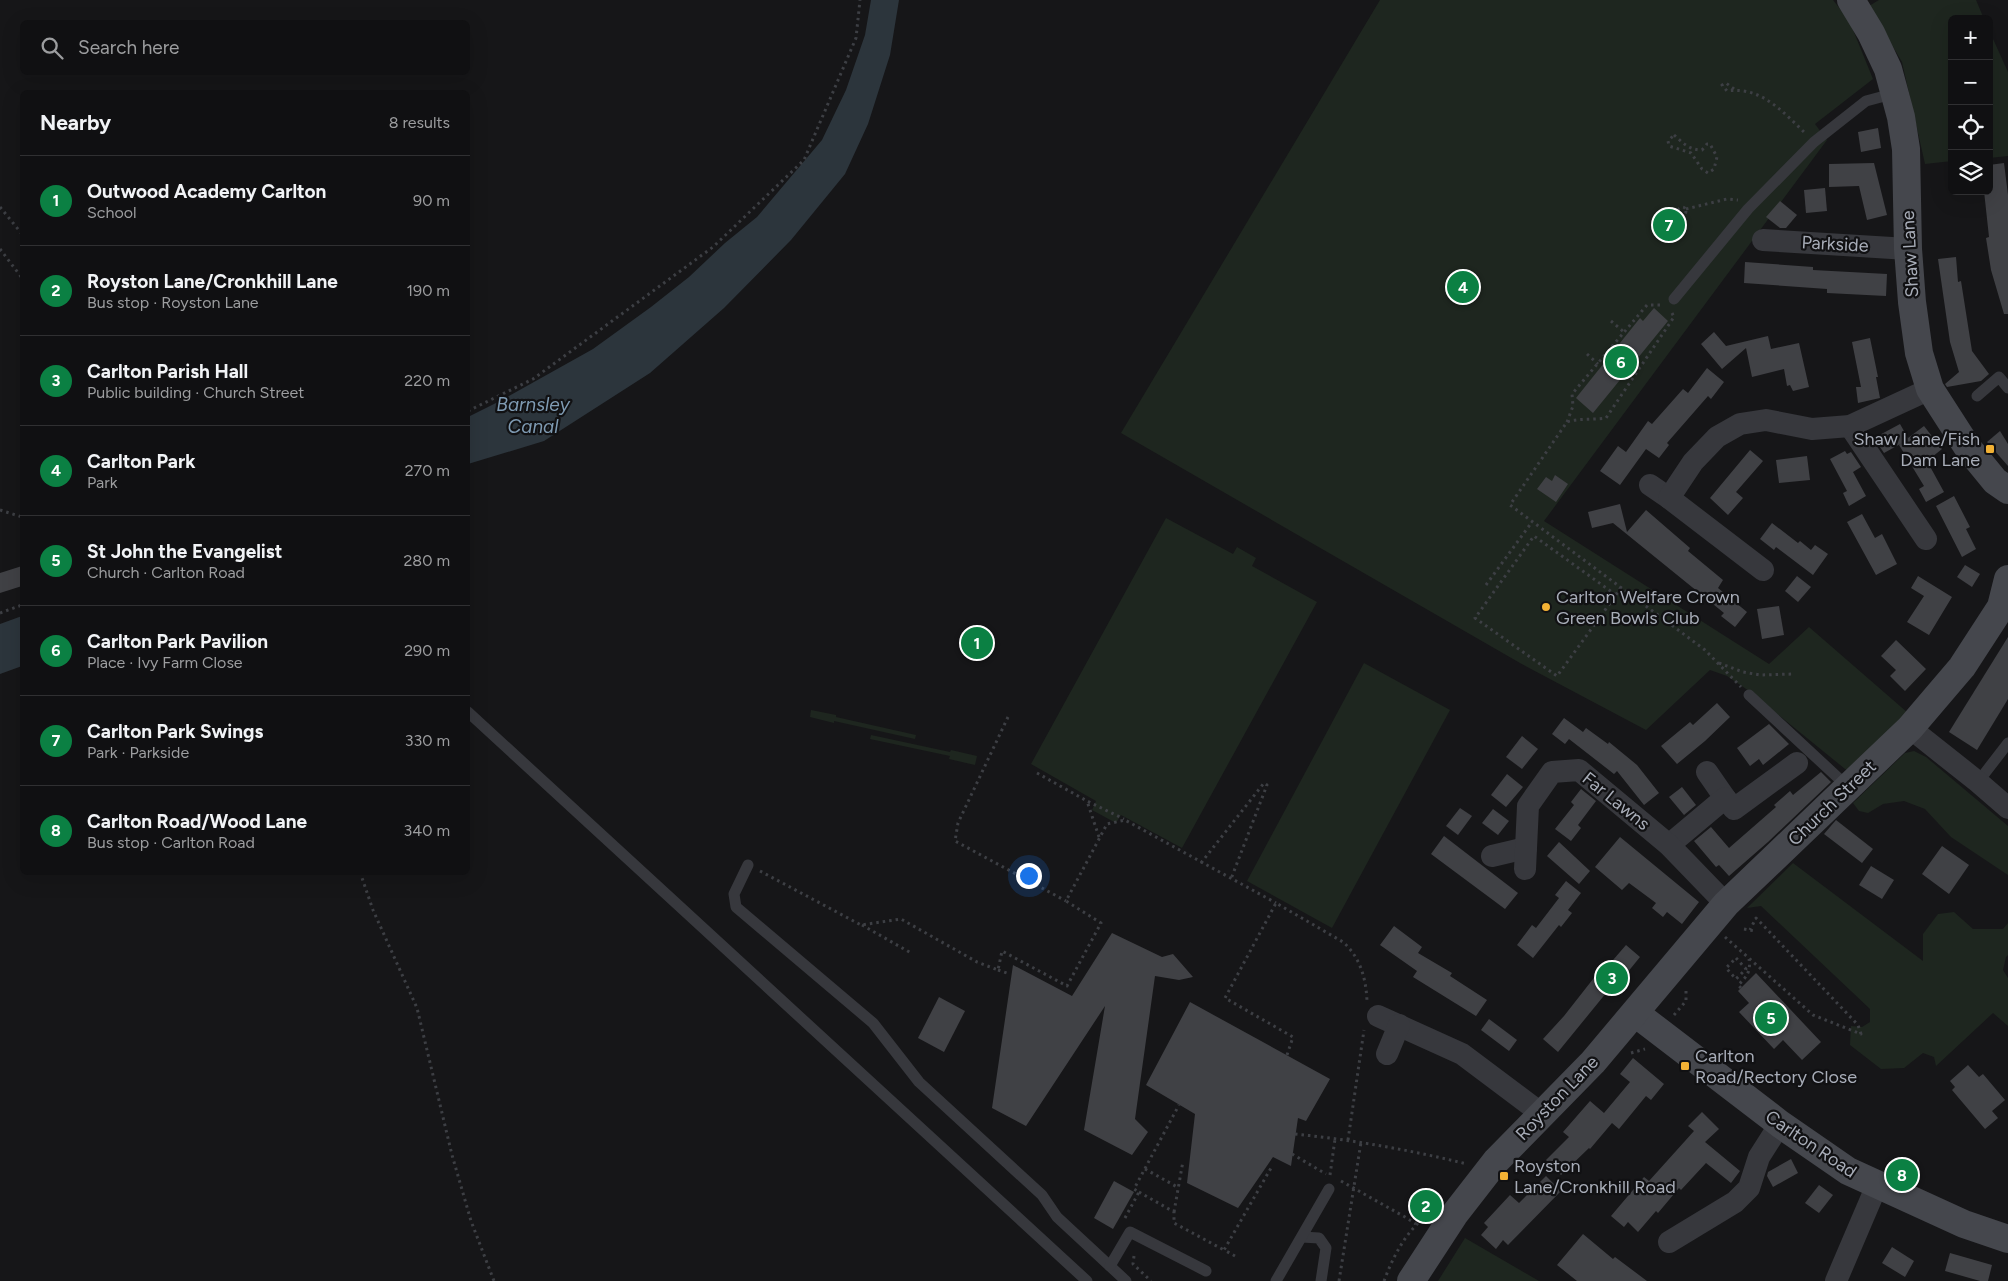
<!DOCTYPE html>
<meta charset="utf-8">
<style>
:root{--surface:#101012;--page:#1e1e20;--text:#f1f3f6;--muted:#9c9d9f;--line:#303032;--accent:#0b8043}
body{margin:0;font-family:Figtree,sans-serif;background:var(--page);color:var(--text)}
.controls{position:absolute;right:15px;top:15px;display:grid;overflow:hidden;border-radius:8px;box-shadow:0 5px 20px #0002}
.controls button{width:45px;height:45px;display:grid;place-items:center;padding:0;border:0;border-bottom:1px solid var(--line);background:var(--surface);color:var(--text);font:25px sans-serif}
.you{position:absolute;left:1028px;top:875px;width:18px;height:18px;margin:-12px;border:4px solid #fff;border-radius:50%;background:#1a73e8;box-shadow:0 0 0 8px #1a73e833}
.badge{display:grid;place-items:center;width:32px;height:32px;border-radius:50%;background:var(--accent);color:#fff;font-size:16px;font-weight:700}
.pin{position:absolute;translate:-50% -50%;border:2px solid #fff;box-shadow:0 1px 5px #0006}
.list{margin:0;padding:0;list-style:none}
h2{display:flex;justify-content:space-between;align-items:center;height:65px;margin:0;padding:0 20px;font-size:21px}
h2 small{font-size:16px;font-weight:400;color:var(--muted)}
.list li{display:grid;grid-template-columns:32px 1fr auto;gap:15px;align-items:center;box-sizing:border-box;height:90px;padding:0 20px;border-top:1px solid var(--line)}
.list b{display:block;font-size:19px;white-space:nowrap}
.list p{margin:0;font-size:16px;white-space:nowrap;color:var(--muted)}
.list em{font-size:16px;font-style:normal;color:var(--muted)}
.icon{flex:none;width:28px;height:28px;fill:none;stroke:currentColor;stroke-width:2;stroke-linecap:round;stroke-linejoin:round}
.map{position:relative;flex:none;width:2008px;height:1281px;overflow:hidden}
.search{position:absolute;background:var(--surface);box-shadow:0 5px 20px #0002;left:20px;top:20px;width:450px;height:55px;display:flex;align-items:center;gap:12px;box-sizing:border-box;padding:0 18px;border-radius:8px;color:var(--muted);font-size:19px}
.panel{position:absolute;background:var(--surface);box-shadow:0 5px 20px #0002;left:20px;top:90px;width:450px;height:785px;border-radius:8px}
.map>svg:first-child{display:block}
.green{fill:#1e261f}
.water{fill:#2c353c}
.building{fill:#404145}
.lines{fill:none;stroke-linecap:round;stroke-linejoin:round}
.path{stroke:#3d3f44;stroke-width:3;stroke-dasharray:2.5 4;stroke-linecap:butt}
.lane{stroke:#37383d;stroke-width:11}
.street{stroke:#37383d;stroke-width:22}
.secondary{stroke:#45474d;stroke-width:28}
.poi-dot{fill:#f2b134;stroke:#111113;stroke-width:2}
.labels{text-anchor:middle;stroke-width:4.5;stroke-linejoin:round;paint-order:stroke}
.street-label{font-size:18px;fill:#a8adb8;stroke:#111113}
.poi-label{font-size:18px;fill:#a8adb8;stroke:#111113;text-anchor:start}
.water-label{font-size:19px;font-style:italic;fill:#7f9bb3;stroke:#111113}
</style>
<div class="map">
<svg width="2008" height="1281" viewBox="0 0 2008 1281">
<rect width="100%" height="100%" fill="#161618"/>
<g class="green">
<polygon points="1380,0 1833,0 1849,20 1873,79 1815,124 1827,140 1544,521 1769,664 1809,627 1908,713 1850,773 1749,691 1727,676 1710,670 1646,730 1520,663 1121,433"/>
<polygon points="1879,0 1976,0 1984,19 1952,19 1952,161 1925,164 1902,62 1869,6"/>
<polygon points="1989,30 2008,72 2008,156 1989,158"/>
<polygon points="1166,518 1233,554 1237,547 1256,558 1252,566 1317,602 1182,848 1121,815 1116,823 1092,810 1096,801 1031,764"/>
<polygon points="1364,663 1450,710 1332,928 1247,881"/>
<polygon points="811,710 836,715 836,717 916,735 915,739 834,721 834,723 810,717"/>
<polygon points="871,735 950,752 951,750 977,756 975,765 949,759 950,756 870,739"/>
<polygon points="1914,751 1926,757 2008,826 2008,875 1951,837 1925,809 1904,801 1883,804 1868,813 1859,811 1853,803 1905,753"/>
<polygon points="1793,863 1923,961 1923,934 1938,914 1954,912 1973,929 2003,929 2008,923 2008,955 2006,957 2003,970 2008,978 2008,1026 1993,1013 1936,1066 1934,1057 1923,1053 1904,1068 1881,1069 1850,1045 1851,1026 1862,1027 1870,1022 1870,1009 1761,906 1747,908"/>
<polygon points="1465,1238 1539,1281 1438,1281"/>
</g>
<g class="water">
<polygon points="871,0 899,0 890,55 868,124 845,174 791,240 724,308 650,373 544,441 468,464 468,417 500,401 593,349 651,307 689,277 725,243 757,217 822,140 846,90 865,35"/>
<polygon points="22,616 22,666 0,674 0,624"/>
</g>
<g class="building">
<polygon points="1878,128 1881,148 1861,152 1858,132"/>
<polygon points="1874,163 1887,215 1867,220 1859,186 1829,187 1829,164"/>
<polygon points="2004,163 2008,195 2008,314 2004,314 1991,270 1986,238 1989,237 1984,191 1989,191 1989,165"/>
<polygon points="1825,188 1827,211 1806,213 1804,190"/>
<polygon points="1780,201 1797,215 1786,228 1780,228 1766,217"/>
<polygon points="1956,257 1958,282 1961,281 1972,351 1989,374 1981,381 1947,387 1945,384 1959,372 1950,342 1938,259"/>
<polygon points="1745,262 1813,267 1813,270 1887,274 1886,296 1827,293 1827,289 1744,283"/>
<polygon points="1654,308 1668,321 1593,413 1576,398 1640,318 1643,321"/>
<polygon points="1714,332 1726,346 1768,336 1771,349 1799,343 1809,387 1793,391 1790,385 1787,386 1784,369 1752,377 1746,348 1722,369 1701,344"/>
<polygon points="1870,338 1878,377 1876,377 1880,398 1858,403 1856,387 1861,387 1852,342"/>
<polygon points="1707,368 1724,382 1711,399 1708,396 1667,443 1669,445 1659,458 1646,449 1620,485 1600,471 1618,446 1626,452 1648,421 1652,424 1683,389 1688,393"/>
<polygon points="1900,424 1908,438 1924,426 1942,449 1927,461 1944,492 1926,502 1919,489 1924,486 1899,445 1902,443 1884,453 1874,438"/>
<polygon points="2000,431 2008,444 2008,466 1987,442"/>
<polygon points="1750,450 1763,461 1736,492 1743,498 1728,515 1710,498"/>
<polygon points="1845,451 1847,454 1851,452 1861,467 1853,472 1866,496 1849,506 1843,493 1847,491 1830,459"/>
<polygon points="1807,456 1810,480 1779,483 1776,460"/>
<polygon points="1555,475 1568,484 1556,502 1537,489 1546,477 1552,481"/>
<polygon points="1954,496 1970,527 1966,529 1976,549 1962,557 1936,506"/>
<polygon points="1620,504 1627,532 1646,510 1690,548 1688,551 1723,580 1718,588 1747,612 1735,627 1721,616 1724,613 1613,523 1592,528 1588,512"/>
<polygon points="1862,514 1875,538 1882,534 1897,564 1876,575 1847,522"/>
<polygon points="1772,523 1798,543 1800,541 1811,550 1815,545 1828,554 1813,575 1776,547 1774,550 1760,539"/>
<polygon points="1965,565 1980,574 1972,587 1957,577"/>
<polygon points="22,566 22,586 0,593 0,573"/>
<polygon points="1797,576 1811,587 1798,602 1785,591"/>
<polygon points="1918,576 1952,597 1929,635 1907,622 1924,596 1911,588"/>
<polygon points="1779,606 1784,635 1762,639 1757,609"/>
<polygon points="2008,637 2008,699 1977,750 1949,732"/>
<polygon points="1896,640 1926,669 1905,691 1890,676 1896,670 1881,656"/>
<polygon points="1717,703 1730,717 1705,741 1677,764 1661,746 1690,722 1693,725"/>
<polygon points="1564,718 1583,732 1586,728 1608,744 1609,742 1637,765 1659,793 1644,805 1617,771 1614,774 1569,739 1565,744 1552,734"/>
<polygon points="1769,724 1789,744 1763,765 1759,759 1750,766 1737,748"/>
<polygon points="1522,736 1538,749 1522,769 1506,757"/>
<polygon points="1821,772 1831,782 1768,842 1729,876 1719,865 1716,867 1694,841 1711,827 1729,848 1776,807 1774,805 1790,791 1793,795"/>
<polygon points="1507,774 1523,787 1506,807 1491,795"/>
<polygon points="1682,787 1696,805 1684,815 1669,797"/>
<polygon points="1581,789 1596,801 1578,825 1581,828 1571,841 1555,829 1574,805 1571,802"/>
<polygon points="1460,808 1472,816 1458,835 1446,826"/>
<polygon points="1493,809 1509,821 1498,835 1482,823"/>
<polygon points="1836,820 1873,849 1862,863 1824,834"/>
<polygon points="1444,836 1518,893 1505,909 1431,854"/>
<polygon points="1620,837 1699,902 1682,924 1667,912 1663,917 1652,908 1656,903 1629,883 1622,890 1595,867"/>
<polygon points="1559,842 1590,871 1579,884 1547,856"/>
<polygon points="1942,846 1969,865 1949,894 1922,874"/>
<polygon points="1871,866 1894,880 1882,899 1859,885"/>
<polygon points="1566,881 1581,893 1568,910 1572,913 1561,927 1559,925 1533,958 1517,945 1532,925 1536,928 1559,898 1555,895"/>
<polygon points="1394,926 1422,947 1418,953 1452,973 1450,976 1487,1000 1476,1016 1413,977 1417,971 1380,945"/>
<polygon points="1112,933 1162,957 1173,954 1193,977 1179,980 1155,976 1135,1119 1148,1132 1132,1155 1084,1130 1105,1006 1026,1126 992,1108 1013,965 1072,996"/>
<polygon points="1626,945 1640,957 1614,989 1611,987 1558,1052 1543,1039 1564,1016 1604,965 1607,967"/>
<polygon points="1756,973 1821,1042 1802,1060 1783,1040 1774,1049 1739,1012 1749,1003 1738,991"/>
<polygon points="939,997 965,1011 944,1052 918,1038"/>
<polygon points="1190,1002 1330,1079 1306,1121 1298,1118 1291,1166 1273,1157 1238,1208 1187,1183 1195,1114 1146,1085"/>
<polygon points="1489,1019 1517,1040 1509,1051 1481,1030"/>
<polygon points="1633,1058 1664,1084 1651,1100 1646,1096 1619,1129 1612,1123 1590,1149 1589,1148 1561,1175 1546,1160 1569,1137 1563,1132 1590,1101 1604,1113 1630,1082 1620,1074"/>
<polygon points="1968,1065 1979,1077 1983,1074 2005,1100 1992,1111 1998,1118 1985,1129 1952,1090 1955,1087 1950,1081"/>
<polygon points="1702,1112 1719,1129 1705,1142 1740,1171 1731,1183 1706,1163 1681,1190 1679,1188 1658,1213 1656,1211 1638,1232 1628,1222 1624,1227 1611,1216 1644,1177 1649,1181 1694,1131 1688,1126"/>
<polygon points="1791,1159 1798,1173 1773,1187 1767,1176 1768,1172"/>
<polygon points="1546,1176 1561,1191 1508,1245 1503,1240 1496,1249 1481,1235 1488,1227 1484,1223 1510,1195 1519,1203"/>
<polygon points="1114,1181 1134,1192 1113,1229 1094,1218"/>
<polygon points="1819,1185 1833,1195 1819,1213 1805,1203"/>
<polygon points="1583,1234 1613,1259 1615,1257 1647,1281 1577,1281 1557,1265"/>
<polygon points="1892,1247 1914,1261 1905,1277 1882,1263"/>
<polygon points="1950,1253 1992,1265 1988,1281 1980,1281 1945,1271"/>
</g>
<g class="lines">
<g class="path">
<path d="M1734,89L1726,83L1722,85L1727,91C1761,86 1783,112 1805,133"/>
<path d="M1674,135C1683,143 1689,150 1702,150L1707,144H1710L1717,157L1714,169L1708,173L1702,169L1691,153L1669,146L1668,141Z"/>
<polyline points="0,207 22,234"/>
<circle cx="1682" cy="211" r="4"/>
<polyline points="1686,209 1727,199 1738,200"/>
<polyline points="0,249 22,278"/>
<path d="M1672,313L1674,317L1606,418C1592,420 1579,418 1567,422L1510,505L1705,650L1741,687"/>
<polyline points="1611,321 1625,333"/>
<polyline points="1587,354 1598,364"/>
<polyline points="468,411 533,379 713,247 804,160 856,38 860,0"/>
<polyline points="1567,422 1573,406 1572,394 1647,305 1661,305"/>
<polyline points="0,510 22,517"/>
<polyline points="1486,585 1532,522"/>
<polyline points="1616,595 1534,536 1475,618 1557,676 1616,595 1621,587"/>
<polyline points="0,613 22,605"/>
<polyline points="1719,663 1743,672 1760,675 1794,674"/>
<polyline points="1008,717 958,823 955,841 1066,901"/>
<polyline points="1037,773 1087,801"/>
<polyline points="1099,837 1087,801 1124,819"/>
<polyline points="1201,863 1264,783 1267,785 1231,879"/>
<polyline points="760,871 861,925 901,919 977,962 998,970 1002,951 1067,986 1101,923 1066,901 1107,824 1125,820 1276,903"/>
<polyline points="360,872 373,910 417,1008 452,1155 471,1221 494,1281"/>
<polyline points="862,925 911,953"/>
<polyline points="1744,929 1755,931"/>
<polyline points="1725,937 1813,1015 1861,1034 1858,1025 1760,922 1756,918 1750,930"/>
<polygon points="1736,958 1746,969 1736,979 1726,968"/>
<polyline points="998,970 1007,973"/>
<path d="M1741,988L1738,985C1747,977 1751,971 1749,959"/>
<polyline points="1674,1015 1686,1001 1686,988"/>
<polyline points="1631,1053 1645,1049"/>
<path d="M1287,1055L1293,1037L1225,998L1276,903L1343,942C1360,957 1366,978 1367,1001"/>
<path d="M1295,1134C1353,1140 1411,1150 1467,1164"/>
<polyline points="1348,1140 1364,1030"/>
<polyline points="1292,1154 1326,1174"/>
<polyline points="1145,1169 1179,1188"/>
<polyline points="1330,1175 1335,1139"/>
<polyline points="1341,1181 1405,1217 1416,1224"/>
<polyline points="1139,1192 1174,1212 1174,1223 1224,1250"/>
<polyline points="1174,1212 1183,1161"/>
<polyline points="1125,1218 1139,1192 1134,1189 1179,1105"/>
<polyline points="1134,1256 1133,1264 1151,1281"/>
<polyline points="1235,1256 1224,1250 1271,1168"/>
<polyline points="1339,1281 1361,1142"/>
<path d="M1384,1281C1393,1257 1405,1233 1425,1217"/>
</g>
<g class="lane">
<polyline points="1674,299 1748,209 1814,142 1866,101 1896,93"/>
<polyline points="1977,396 1999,377 2008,388"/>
<polyline points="1749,695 1848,787"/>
<polyline points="468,712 1087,1281"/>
<polyline points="1978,782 2008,743"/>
<polyline points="748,865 734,894 736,907 873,1023 919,1082 1042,1195 1057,1217 1126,1281"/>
<polyline points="1302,1237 1319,1238 1326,1248 1321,1281"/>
<polyline points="1110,1266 1130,1232 1206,1271"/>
<polyline points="1276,1281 1329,1189"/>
</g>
<g class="street">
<polyline points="1763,240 1908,249"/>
<polyline points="1850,426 1926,539"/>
<polyline points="1650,485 1669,498"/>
<polyline points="1763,570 1669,498 1693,462 1717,437 1740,424 1766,420 1812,429 1850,426 1930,389"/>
<polyline points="1910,728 1978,782 2008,808"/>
<polyline points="1707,772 1725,798"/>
<polyline points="1669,845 1725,798 1734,809 1797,763"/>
<polyline points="1492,856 1526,848"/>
<polyline points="1525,869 1528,806 1552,772 1579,770 1669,845 1726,904"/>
<polyline points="1378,1016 1462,1054 1542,1114"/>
<polyline points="1387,1054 1399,1025"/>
<polyline points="1669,1242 1735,1202 1749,1188 1759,1157 1780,1124"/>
<polyline points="1836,1281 1877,1185"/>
</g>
<g class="secondary">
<polyline points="1851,0 1871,33 1888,69 1901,117 1906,149 1908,249 1912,302 1919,353 1930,389 1968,448 1995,481 2008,490"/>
<polyline points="1635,1013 1780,1124 1848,1171 1964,1224 2008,1239"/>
<polyline points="1411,1281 1454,1215 1496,1161 1593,1062 1726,904 1910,728 1962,667 2001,607 2008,579"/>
</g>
</g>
<g class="poi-dot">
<rect x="1985" y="444" width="10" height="10" rx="2.5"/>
<circle cx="1546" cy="607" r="5"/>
<rect x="1680" y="1061" width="10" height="10" rx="2.5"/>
<rect x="1499" y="1171" width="10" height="10" rx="2.5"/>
</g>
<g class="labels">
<g class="street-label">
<text transform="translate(1835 244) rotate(3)" y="6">Parkside</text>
<text transform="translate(1910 254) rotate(-93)" y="6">Shaw Lane</text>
<text transform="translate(1616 801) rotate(39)" y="6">Far Lawns</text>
<text transform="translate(1832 803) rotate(-44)" y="6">Church Street</text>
<text transform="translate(1557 1098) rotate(-46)" y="6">Royston Lane</text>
<text transform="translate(1811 1144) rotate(34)" y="6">Carlton Road</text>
</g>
<g class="poi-label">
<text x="1980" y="445" text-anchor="end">Shaw Lane/Fish<tspan x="1980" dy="21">Dam Lane</tspan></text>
<text x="1556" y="603">Carlton Welfare Crown<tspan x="1556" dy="21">Green Bowls Club</tspan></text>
<text x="1695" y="1062">Carlton<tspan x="1695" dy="21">Road/Rectory Close</tspan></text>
<text x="1514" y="1172">Royston<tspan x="1514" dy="21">Lane/Cronkhill Road</tspan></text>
</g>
<g class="water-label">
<text x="533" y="411">Barnsley<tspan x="533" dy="22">Canal</tspan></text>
</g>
</g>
</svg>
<div class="controls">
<button>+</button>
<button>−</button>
<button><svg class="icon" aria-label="locate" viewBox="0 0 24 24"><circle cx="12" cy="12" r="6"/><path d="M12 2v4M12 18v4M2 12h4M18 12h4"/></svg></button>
<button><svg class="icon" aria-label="layers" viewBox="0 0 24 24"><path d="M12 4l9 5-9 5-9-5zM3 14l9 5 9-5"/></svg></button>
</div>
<div class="you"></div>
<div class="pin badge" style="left:977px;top:643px">1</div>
<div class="pin badge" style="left:1426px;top:1206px">2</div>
<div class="pin badge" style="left:1612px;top:978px">3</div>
<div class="pin badge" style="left:1463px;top:287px">4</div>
<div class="pin badge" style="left:1771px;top:1018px">5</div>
<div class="pin badge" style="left:1621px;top:362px">6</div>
<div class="pin badge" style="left:1669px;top:225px">7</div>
<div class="pin badge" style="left:1902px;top:1175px">8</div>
<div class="search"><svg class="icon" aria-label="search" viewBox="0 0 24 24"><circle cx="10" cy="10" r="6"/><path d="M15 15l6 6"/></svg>Search here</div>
<section class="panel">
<h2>Nearby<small>8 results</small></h2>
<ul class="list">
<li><span class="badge">1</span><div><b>Outwood Academy Carlton</b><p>School</p></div><em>90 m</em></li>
<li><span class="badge">2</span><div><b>Royston Lane/Cronkhill Lane</b><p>Bus stop · Royston Lane</p></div><em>190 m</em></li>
<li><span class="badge">3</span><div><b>Carlton Parish Hall</b><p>Public building · Church Street</p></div><em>220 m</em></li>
<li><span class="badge">4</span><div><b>Carlton Park</b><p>Park</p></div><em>270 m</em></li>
<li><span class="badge">5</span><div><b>St John the Evangelist</b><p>Church · Carlton Road</p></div><em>280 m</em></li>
<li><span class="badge">6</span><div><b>Carlton Park Pavilion</b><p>Place · Ivy Farm Close</p></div><em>290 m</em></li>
<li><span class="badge">7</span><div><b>Carlton Park Swings</b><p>Park · Parkside</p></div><em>330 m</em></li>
<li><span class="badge">8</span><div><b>Carlton Road/Wood Lane</b><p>Bus stop · Carlton Road</p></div><em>340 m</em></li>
</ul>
</section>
</div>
